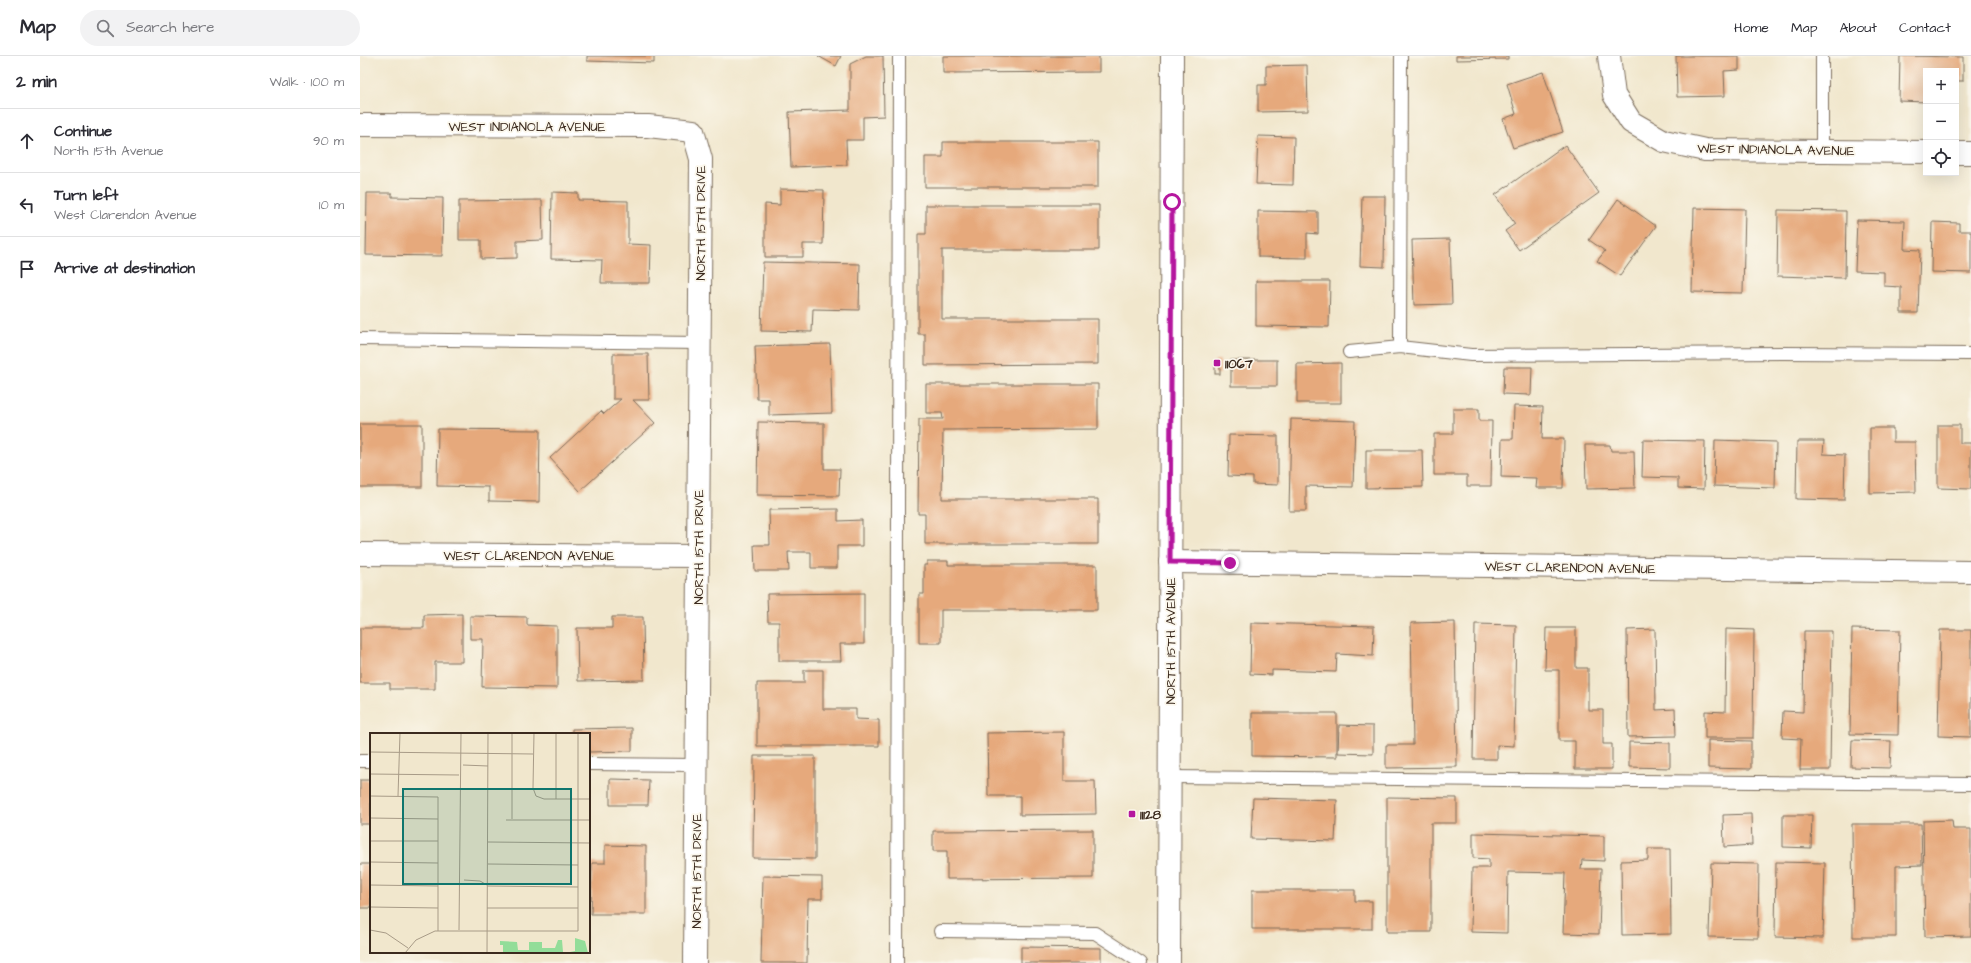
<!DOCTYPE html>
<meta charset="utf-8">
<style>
:root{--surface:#fff;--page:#f2f2f3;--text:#2b2b33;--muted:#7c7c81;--line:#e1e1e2}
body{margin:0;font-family:"Architects Daughter",sans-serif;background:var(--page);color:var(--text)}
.controls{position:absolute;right:12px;top:12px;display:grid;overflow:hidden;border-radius:0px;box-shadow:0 4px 16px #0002}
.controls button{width:36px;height:36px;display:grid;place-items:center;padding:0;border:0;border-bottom:1px solid var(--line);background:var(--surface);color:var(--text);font:20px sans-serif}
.stop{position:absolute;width:12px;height:12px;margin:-9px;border:3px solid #b5179e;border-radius:50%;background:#fff}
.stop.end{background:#b5179e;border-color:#fff;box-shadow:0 1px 4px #0008}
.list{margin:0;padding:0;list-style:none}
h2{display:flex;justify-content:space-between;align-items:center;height:52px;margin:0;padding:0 16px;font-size:17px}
h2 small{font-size:13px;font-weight:400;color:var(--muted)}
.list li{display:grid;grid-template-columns:26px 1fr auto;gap:12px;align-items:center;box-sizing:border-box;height:64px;padding:0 16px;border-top:1px solid var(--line)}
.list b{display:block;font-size:15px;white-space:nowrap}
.list p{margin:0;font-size:13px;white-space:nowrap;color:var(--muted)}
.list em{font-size:13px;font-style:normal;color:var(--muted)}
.icon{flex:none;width:22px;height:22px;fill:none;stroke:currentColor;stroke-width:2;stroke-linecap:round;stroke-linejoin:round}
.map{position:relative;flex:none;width:1611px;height:907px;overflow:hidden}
header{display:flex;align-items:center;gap:24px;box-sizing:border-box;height:56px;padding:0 20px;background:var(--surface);border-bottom:1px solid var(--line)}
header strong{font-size:19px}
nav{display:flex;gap:22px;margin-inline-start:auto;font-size:14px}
.search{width:280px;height:36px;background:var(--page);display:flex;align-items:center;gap:10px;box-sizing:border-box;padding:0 14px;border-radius:22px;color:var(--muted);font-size:15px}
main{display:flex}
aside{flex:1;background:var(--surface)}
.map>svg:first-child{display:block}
.building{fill:#e6a97c}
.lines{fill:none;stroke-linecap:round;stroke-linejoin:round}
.lane-casing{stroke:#7b6c5b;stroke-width:14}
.street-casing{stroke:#7b6c5b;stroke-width:24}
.secondary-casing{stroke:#7b6c5b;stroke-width:24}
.lane{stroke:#fff;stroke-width:12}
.street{stroke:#fff;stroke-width:22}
.secondary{stroke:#fff;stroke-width:22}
.route{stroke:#b5179e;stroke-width:5}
.poi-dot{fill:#b5179e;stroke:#fbf7ec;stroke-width:1.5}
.labels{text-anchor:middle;stroke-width:3.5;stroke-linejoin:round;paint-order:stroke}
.street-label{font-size:13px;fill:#3b2a1e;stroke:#fbf7ec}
.poi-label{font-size:13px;font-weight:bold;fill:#3b2a1e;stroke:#fbf7ec;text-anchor:start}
.inset-road{fill:none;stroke:#a89b87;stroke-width:1}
.view{fill:#0f766e;fill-opacity:0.15;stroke:#0f766e;stroke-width:2}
.inset-edge{fill:none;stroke:#3b2a1e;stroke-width:2}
</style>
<header>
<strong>Map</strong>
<div class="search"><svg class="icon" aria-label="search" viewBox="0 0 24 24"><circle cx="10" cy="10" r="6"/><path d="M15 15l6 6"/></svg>Search here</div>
<nav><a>Home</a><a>Map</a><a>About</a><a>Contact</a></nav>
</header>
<main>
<aside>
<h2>2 min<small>Walk · 100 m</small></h2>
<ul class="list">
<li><svg class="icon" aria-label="ahead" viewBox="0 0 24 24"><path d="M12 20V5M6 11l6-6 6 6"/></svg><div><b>Continue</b><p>North 15th Avenue</p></div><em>90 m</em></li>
<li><svg class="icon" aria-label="left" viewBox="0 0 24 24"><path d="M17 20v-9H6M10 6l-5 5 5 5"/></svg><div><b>Turn left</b><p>West Clarendon Avenue</p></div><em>10 m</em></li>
<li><svg class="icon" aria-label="arrive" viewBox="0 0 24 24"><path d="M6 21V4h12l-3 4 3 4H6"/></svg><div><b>Arrive at destination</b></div></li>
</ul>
</aside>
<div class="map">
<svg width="1611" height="907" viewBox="0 0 1611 907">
<rect width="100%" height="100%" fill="#fbf7ec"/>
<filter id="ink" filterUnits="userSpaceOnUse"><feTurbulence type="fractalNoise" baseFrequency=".025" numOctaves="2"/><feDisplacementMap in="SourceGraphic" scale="8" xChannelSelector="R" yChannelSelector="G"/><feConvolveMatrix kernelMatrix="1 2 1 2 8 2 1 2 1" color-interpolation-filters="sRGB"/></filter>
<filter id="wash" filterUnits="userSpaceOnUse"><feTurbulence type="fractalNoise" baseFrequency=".012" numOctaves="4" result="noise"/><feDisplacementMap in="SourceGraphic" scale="16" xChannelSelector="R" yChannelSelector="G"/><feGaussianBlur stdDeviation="0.9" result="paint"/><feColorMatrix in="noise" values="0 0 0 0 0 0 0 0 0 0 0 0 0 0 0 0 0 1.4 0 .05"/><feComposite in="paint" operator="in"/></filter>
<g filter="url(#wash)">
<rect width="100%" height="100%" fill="#f1e7cd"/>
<g id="blocks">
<g class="building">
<polygon points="227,0 294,0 294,7 227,5"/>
<polygon points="458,0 481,0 476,10"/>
<polygon points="506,0 523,0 524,60 503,61 503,84 486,84 487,109 431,111 429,56 490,54 490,8"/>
<polygon points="583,0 739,0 739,16 583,17"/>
<polygon points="1096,0 1148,0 1148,3 1096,4"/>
<polygon points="1316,0 1379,0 1379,14 1364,15 1365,40 1317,41"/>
<polygon points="1540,0 1603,1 1603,25 1596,25 1596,15 1566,15 1566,46 1539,45"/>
<polygon points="947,9 948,55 898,56 898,29 906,29 906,10"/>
<polygon points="1183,16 1203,76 1153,92 1143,63 1156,58 1147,28"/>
<polygon points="898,80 934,81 933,129 896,128"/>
<polygon points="583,86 738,86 738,131 565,131 565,101 583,101"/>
<polygon points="1205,89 1239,137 1159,194 1145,175 1155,168 1135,139"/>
<polygon points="420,133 464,134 463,188 443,188 443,201 405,201 405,148 420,149"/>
<polygon points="192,136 218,137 218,144 268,145 268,188 291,189 290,227 241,227 242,204 191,203"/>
<polygon points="7,137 32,137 32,141 83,142 82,200 6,199"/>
<polygon points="1002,140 1025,140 1024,211 1000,210"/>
<polygon points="1258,143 1296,170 1260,220 1237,205 1245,195 1229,184"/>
<polygon points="182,144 183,184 157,185 157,202 121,203 121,184 99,184 99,145"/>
<polygon points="566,149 739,149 739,194 582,194 582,263 738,263 738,308 565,309 565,278 558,278 558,178 566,178"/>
<polygon points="1334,152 1385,153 1383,237 1332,236"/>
<polygon points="1418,154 1486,155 1485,222 1417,220"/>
<polygon points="898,155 958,156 958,178 947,177 947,202 898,201"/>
<polygon points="1497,164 1545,165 1544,193 1560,194 1558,257 1541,257 1541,231 1524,230 1524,216 1495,215"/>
<polygon points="1572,166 1599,167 1599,175 1611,175 1611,217 1571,216"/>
<polygon points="1090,183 1092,248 1054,249 1052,184"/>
<polygon points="403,206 500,208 499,254 453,253 452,276 401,275"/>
<polygon points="896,225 970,225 969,271 896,270"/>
<polygon points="470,288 472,357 409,359 409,343 397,343 395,290"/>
<polygon points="253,298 288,298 289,344 273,344 295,367 220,435 190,402 241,355 244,358 261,343 253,343"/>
<rect x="855" y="304" width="5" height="14"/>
<rect x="871" y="304" width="46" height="26"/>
<polygon points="981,307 981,347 937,347 937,308"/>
<polygon points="1144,311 1172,311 1171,339 1143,338"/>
<polygon points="566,328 738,328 738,373 583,374 582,443 738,443 738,488 565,488 565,458 558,458 559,363 583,363 582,357 566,357"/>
<polygon points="1154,350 1183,351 1182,383 1204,383 1203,432 1176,432 1177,422 1141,421 1142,383 1153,383"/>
<polygon points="1093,353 1119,353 1119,365 1132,365 1131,430 1107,430 1107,419 1074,419 1074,378 1093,378"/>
<polygon points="931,363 995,365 993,431 946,430 946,455 929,455"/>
<polygon points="398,366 464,367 464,413 480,413 479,440 397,439"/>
<rect x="0" y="368" width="62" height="63"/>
<polygon points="1578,369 1600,369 1600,387 1611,387 1611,433 1578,432"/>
<polygon points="1510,372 1533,372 1533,386 1555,386 1556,436 1510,437"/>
<polygon points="78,373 180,374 179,446 129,445 129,431 77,430"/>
<polygon points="869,379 918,380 918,429 893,428 893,421 868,420"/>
<polygon points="1283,384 1345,385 1344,433 1318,432 1318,422 1282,421"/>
<polygon points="1355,384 1416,386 1415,432 1354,430"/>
<polygon points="1437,385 1464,385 1463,398 1485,399 1484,444 1436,443"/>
<polygon points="1225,389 1250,389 1251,395 1274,395 1275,432 1226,433"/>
<polygon points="1006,394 1062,394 1063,431 1006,432"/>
<polygon points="478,453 478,465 502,464 502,490 477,490 477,512 451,512 451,496 428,496 429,515 395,515 394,489 410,489 409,454"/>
<polygon points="567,505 588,505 588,509 737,509 737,554 581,554 581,587 559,587 559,538 564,538 564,509 567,509"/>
<polygon points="504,537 504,588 480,588 481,605 419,605 419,566 408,566 407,538"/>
<polygon points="102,558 102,606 75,606 75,633 30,633 30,627 0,627 0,572 64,572 64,559"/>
<polygon points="110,560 167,561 167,569 197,570 197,632 122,631 123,583 110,583"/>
<polygon points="252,561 283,561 284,624 218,625 217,572 252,572"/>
<polygon points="1095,566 1097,711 1026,712 1026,689 1053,689 1051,567"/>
<polygon points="891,567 1014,570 1013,600 977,598 976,616 912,614 912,619 890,618"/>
<polygon points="1115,568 1156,569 1154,690 1137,689 1137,703 1113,703"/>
<polygon points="1186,572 1216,572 1216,612 1228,612 1228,654 1243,654 1243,688 1252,688 1252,713 1215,713 1215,685 1199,685 1199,614 1185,614"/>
<polygon points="1295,573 1296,654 1315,653 1316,680 1268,681 1267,574"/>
<polygon points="1366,573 1394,574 1393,682 1345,682 1345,655 1365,656"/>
<polygon points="1492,573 1540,574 1538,679 1490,678"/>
<polygon points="1580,574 1611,574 1611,681 1578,680"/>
<polygon points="1444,575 1472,575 1470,714 1440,714 1441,683 1422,682 1423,655 1443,656"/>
<polygon points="444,614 463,614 463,653 496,653 496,663 519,664 519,690 397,690 397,627 444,627"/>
<polygon points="892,657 977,657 977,701 892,700"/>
<polygon points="979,669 1013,670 1013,698 978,697"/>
<polygon points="272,672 272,695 229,696 229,678 212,678 212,673"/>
<polygon points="704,676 704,725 735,725 736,758 660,759 660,740 628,740 627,677"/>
<polygon points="1348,684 1391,685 1391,713 1348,712"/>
<polygon points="1492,684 1531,685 1530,712 1491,711"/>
<polygon points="1269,686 1310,687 1310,712 1269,711"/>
<polygon points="394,700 455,700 455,803 393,802"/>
<polygon points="250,723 289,724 288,749 250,749"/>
<rect x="0" y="724" width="11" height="44"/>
<polygon points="1027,741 1097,742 1097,767 1071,767 1071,876 1027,876"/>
<polygon points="893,742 977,744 975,785 891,783"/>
<polygon points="1391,758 1392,789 1364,791 1363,759"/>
<polygon points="1423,759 1452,759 1451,792 1423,791"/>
<polygon points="1592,764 1593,773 1611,773 1611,880 1565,881 1563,765"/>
<polygon points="1492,768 1561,768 1562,809 1536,810 1536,881 1493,881"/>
<polygon points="733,774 733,822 587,823 587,795 573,795 573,775"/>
<polygon points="1113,777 1244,780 1244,805 1222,804 1221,813 1241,813 1239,878 1203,877 1205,817 1148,816 1147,877 1111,876 1112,812 1129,812 1129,803 1113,802"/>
<polygon points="245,789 286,790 286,858 231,858 232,807 245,807"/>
<polygon points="1288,793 1310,793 1311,878 1262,879 1261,805 1288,804"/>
<polygon points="1416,806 1465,807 1463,882 1415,881"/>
<polygon points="1351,807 1399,808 1398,882 1349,881"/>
<rect x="0" y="808" width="11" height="44"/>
<polygon points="403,820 462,821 462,843 448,843 447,907 401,907"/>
<polygon points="892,834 995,834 995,845 1012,845 1012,873 892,873"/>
<polygon points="661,891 741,892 741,907 661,907"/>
</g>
</g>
</g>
<g filter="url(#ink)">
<use href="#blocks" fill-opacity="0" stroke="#7b6c5b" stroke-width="1"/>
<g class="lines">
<defs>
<g id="lane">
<polyline points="1462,0 1462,94"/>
<polyline points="0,283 340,287"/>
<polyline points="1040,291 1041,0"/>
<polyline points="989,296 1040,291 1111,299 1423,297 1611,298"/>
<polyline points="0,705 11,705"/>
<polyline points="229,708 336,709"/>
<polyline points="810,721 1611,728"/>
<polyline points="580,875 735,877 781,907"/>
<polyline points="537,907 539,0"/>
</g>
<g id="street">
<polyline points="1249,0 1254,39 1271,66 1304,85 1345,94 1566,96"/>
<polyline points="0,69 288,70 333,75 341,103 335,907"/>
<polyline points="1596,97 1611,97"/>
<polyline points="0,498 338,500"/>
<polyline points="810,506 1611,516"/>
</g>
<polyline id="secondary" points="809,907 812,0"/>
</defs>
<use href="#lane" class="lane-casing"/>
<use href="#street" class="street-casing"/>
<use href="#secondary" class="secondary-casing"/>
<use href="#lane" class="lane"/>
<use href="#street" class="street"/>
<use href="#secondary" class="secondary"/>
</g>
</g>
<g class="lines" filter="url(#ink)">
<polyline class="route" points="812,146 810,506 870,507"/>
</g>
<g class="poi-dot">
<rect x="853" y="303" width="8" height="8" rx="2"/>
<rect x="768" y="754" width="8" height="8" rx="2"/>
</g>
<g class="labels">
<g class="street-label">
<text x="167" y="75">WEST INDIANOLA AVENUE</text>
<text transform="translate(1416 93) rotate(1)" y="5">WEST INDIANOLA AVENUE</text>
<text transform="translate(340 167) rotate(-90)" y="5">NORTH 15TH DRIVE</text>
<text transform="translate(338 491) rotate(-90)" y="5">NORTH 15TH DRIVE</text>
<text x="169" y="504">WEST CLARENDON AVENUE</text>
<text transform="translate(1210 511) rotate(1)" y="5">WEST CLARENDON AVENUE</text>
<text transform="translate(810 585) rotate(-90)" y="5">NORTH 15TH AVENUE</text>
<text transform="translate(336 815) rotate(-90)" y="5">NORTH 15TH DRIVE</text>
</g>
<g class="poi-label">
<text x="865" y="312">11067</text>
<text x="780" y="763">11128</text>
</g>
</g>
<g transform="translate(10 677)">
<rect width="220" height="220" fill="#f1e7cd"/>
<path d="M205,205L215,208L218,220H133V212H130V208L147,209L148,217H159V209H172V215H185L188,207H192L193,219H200L205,218Z" fill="#93dd99"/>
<path class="inset-road" d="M164,0L163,55L166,63L174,66H220M186,0V66M0,19L163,21M93,32L118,33M0,41L89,42M0,63L68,64V198M28,63L30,0M0,85L68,86M142,86V0M136,87H220M0,108H68M118,109L220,110M0,129L68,130M118,131L208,132M94,147L110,148L117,152M0,152L68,153M117,153L208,154M0,174L68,175M117,175H208M0,197L16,200L38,215M89,197L91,0M35,220L46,207L65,198H208V0M117,220L118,0"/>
<path class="view" d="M33,56H201V151H33Z"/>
<rect width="220" height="220" class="inset-edge"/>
</g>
</svg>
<div class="controls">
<button>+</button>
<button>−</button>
<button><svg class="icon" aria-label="locate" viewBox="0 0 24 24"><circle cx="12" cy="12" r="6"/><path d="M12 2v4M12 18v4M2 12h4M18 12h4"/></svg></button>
</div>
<div class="stop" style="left:812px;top:146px"></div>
<div class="stop end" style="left:870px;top:507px"></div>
</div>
</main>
